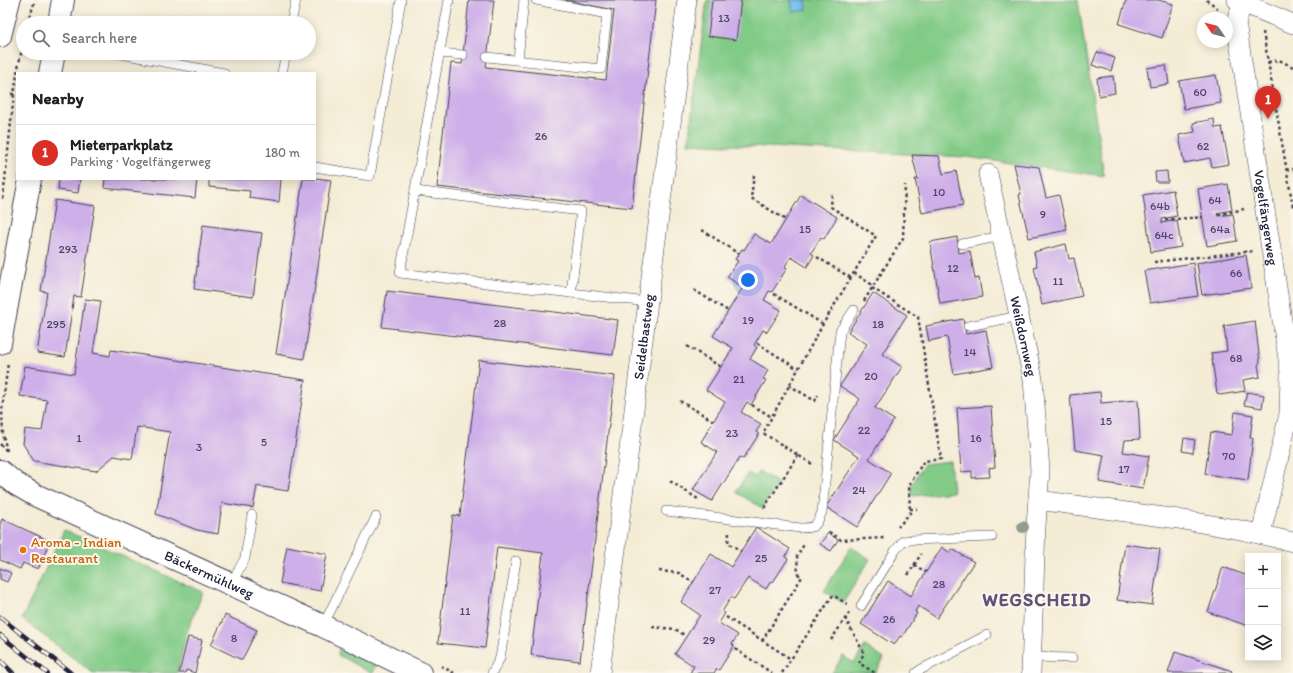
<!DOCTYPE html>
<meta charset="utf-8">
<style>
:root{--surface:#fff;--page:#f2f2f2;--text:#202124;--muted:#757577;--line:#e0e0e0;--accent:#d93025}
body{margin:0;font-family:Itim,sans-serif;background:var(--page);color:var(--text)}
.controls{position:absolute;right:12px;bottom:12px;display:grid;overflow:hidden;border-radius:0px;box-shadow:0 2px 10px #0003}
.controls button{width:36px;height:36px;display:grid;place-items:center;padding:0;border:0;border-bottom:1px solid var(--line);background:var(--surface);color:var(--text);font:20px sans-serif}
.compass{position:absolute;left:1197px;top:12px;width:36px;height:36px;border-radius:50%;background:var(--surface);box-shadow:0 2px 10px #0003;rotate:305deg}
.you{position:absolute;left:748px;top:280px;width:14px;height:14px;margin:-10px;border:3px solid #fff;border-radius:50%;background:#1a73e8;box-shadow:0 0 0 6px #1a73e833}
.badge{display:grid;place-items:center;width:26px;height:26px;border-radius:50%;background:var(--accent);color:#fff;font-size:13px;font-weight:700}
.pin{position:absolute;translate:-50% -33px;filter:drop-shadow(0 1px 2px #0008)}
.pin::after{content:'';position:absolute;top:21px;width:14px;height:12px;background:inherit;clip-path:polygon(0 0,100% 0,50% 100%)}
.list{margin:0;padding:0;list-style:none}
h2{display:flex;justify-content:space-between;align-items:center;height:52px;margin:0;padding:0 16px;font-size:17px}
h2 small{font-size:13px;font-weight:400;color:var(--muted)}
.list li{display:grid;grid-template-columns:26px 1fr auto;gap:12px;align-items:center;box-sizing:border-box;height:56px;padding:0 16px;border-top:1px solid var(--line)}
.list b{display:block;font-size:15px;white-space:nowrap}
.list p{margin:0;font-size:13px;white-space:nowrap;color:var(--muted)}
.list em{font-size:13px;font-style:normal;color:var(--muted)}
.icon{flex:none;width:22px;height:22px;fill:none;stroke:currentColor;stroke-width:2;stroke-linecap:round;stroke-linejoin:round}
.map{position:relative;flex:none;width:1293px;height:673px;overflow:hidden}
.search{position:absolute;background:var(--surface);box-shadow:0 2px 10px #0003;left:16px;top:16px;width:300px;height:44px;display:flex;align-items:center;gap:10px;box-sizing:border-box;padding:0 14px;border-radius:22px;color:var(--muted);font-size:15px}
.panel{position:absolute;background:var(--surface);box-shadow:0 2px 10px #0003;left:16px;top:72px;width:300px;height:108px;border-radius:0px}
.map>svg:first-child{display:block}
.green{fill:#82cb87;stroke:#527661}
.water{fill:#75bfee;stroke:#4c7094}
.building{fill:#ceafe9}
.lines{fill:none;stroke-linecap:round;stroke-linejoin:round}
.lane-casing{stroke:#424052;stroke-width:10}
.street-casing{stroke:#424052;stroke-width:20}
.secondary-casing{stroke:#424052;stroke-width:24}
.primary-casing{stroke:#424052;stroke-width:24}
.path{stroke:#424052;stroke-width:2.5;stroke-dasharray:3 3;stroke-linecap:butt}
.lane{stroke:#fff;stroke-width:9}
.street{stroke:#fff;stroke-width:19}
.secondary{stroke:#fff;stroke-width:22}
.primary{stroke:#fff;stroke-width:22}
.rail-casing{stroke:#22223b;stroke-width:4.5}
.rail{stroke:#fbf7ec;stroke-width:3;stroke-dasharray:9;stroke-linecap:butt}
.tree{fill:#939d8f}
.food-dot{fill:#e8710a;stroke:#fbf7ec;stroke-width:1.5}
.labels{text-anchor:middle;stroke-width:4;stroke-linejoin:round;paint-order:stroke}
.number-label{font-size:12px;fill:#4d4566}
.street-label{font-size:14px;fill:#22223b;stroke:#fbf7ec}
.food-label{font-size:14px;fill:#c56008;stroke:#fbf7ec;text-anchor:start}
.district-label{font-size:18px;font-weight:bold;letter-spacing:1px;fill:#5e5378;stroke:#fbf7ec}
</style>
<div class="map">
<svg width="1293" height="673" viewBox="0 0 1293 673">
<rect width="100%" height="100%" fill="#fbf7ec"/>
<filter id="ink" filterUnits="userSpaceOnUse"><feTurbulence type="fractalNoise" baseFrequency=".025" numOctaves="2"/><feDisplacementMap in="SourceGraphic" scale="8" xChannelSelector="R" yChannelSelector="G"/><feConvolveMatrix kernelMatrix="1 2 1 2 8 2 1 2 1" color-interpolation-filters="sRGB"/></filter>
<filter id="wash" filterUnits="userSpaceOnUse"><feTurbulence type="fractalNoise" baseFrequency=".012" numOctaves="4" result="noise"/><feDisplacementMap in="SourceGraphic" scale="16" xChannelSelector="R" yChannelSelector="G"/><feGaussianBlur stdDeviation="0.9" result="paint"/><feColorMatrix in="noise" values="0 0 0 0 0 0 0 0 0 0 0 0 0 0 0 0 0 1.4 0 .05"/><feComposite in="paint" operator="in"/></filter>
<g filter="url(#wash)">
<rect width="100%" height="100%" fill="#f4ecd5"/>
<g class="green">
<polygon points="707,0 1078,0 1104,176 966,157 688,143"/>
<polygon points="950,461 953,492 912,496 911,486 924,464"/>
<polygon points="759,471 778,483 762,508 736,492 748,473 755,477"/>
<polygon points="64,530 203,592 187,632 177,673 93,673 22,619"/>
<polygon points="851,547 870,559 843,603 824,591"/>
<polygon points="865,646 884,659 875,673 832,673 843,656 854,663"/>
<polygon points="339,648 376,666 373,673 371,673 338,655"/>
</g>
<polygon class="water" points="791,0 806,0 807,10 793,12"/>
<g id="blocks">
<g class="building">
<polygon points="469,0 494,0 486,67 606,80 614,10 565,0 656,0 632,208 437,187 451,63 462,64"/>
<polygon points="712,0 741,0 736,40 708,36"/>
<polygon points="1126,0 1158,0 1173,4 1162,38 1119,24"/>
<polygon points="1097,52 1115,58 1111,71 1092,65"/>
<polygon points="1166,65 1169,84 1150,87 1147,68"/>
<polygon points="1216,75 1221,103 1184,109 1179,81"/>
<polygon points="1113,76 1115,93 1099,96 1097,78"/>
<polygon points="1214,119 1215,128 1222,127 1229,164 1212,167 1210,158 1184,163 1179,135 1195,132 1193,123"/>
<polygon points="912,155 939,156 943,174 956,171 963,205 922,213 915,179 918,179"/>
<polygon points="1014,164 1039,167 1046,198 1059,195 1067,230 1029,238 1019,195 1021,194"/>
<polygon points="1167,171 1168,182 1156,182 1155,172"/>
<polygon points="315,178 331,180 304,359 276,354 303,179 315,179"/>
<polygon points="59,179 80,179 78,193 58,190"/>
<polygon points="105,179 197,179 195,198 104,188"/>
<polygon points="209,179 281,179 279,202 249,198 250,191 209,187"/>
<polygon points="1228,184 1232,210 1217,213 1218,216 1233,214 1237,241 1207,246 1198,189"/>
<polygon points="1173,190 1177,216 1162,219 1162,223 1177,220 1181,247 1151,252 1143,195"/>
<polygon points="801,195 837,217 824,239 821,237 811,253 814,255 807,267 791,257 785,266 787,268 772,292 769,291 764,300 781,310 767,332 763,330 754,345 757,347 750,359 768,370 763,379 766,380 751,405 747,402 741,412 761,424 756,432 759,434 743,459 740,457 712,501 693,490 717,452 701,442 725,402 706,390 733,348 713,336 743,287 727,277 738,261 735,259 742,249 744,250 754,234 771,244"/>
<polygon points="55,200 95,206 81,297 74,296 65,357 37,353 47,292 41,291"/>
<polygon points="203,225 262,233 253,297 194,289"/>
<polygon points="957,237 959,253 970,251 975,279 979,278 982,297 940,304 930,242"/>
<polygon points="1066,244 1069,259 1074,258 1082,296 1042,305 1034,267 1037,266 1034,252"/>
<polygon points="1246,255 1251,288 1202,295 1197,263"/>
<polygon points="1193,263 1198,296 1150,303 1144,271"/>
<polygon points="387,291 618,320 613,355 382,327"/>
<polygon points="873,293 907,315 882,354 902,367 875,408 894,420 869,459 891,473 857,527 826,507 859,456 834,440 860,399 840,386 867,344 848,332"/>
<polygon points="85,299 101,301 93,353 110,356 111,350 305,380 288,491 257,486 253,508 222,503 218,534 197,530 156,514 170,432 137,427 132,459 114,456 96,471 34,461 23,444 25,429 42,431 47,400 20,396 25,366 74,374"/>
<polygon points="963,319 966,334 986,330 993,367 954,374 947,337 929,341 926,326"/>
<polygon points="1255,321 1260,362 1258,365 1260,377 1243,380 1245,391 1220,395 1217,393 1211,353 1227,351 1224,326"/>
<polygon points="479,360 615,376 580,661 531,655 543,553 497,547 485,648 438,643 453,515 460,516"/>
<polygon points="1100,392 1101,403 1138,400 1140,439 1125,440 1123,452 1149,456 1143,489 1099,482 1104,455 1075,450 1070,395"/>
<polygon points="1247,392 1264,395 1262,408 1244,405"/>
<polygon points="991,406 995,467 989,468 990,477 972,478 972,471 961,472 957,408"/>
<polygon points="1235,412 1253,415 1250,438 1253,438 1248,480 1205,474 1211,432 1232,435"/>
<polygon points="1184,438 1195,440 1193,453 1182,451"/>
<polygon points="2,519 50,541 38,569 23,563 20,569 0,560 0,524"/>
<polygon points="756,527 790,549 785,557 788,559 773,582 771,581 766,589 748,578 734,599 731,597 722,612 725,613 719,623 738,635 732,644 734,646 719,670 717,669 714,673 690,673 694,666 675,654 700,615 681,602 711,554 731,567"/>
<polygon points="828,533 838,540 831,551 820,544"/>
<polygon points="1125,544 1160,549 1152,605 1117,600"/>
<polygon points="287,546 327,554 320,591 280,583"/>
<polygon points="942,547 950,553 952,549 974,562 937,618 918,606 915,612 917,613 902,637 900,636 894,645 861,624 888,581 911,596"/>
<polygon points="1223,567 1248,576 1248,626 1208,612"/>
<polygon points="0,568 11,573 7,582 0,579"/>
<polygon points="225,615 257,630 242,660 211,645"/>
<polygon points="188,637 202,640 195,673 186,670 185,673 179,673"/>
<polygon points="1175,652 1232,671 1231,673 1168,673"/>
</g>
</g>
</g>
<g filter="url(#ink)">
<use href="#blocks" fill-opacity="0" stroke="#424052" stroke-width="1"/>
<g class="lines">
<defs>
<g id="lane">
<polyline points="449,0 400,273 648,302"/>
<polyline points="291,23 296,0"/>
<polyline points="116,53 224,73"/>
<polyline points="440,53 463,55"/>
<polyline points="487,57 601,69 607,14 536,0"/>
<polyline points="518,60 524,0"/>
<polyline points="282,73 286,53"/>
<polyline points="315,167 370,176 401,0"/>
<polyline points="415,191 581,211 571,293"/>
<polyline points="962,244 1002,236"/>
<polyline points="968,326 1020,316"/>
<path d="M666,511L800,528C816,528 816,526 822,512L840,331L854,310"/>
<polyline points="231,584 245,558 252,515"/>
<polyline points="861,606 895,551 903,541 911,540 992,537"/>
<polyline points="323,626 376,517"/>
<polyline points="1032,657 1072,658"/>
<polyline points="492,673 500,658 516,561"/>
<polyline points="916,673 920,670 987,635"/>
</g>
<g id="street">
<path id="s1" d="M1237,0L1243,3L1236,22L1290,372L1289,414L1261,534"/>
<polyline points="1243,3 1293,24"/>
<path id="s2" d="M988,174L1033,379L1040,470L1036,526L1031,673"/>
<polyline points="1038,500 1178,519 1241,530 1293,542"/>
<path id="s3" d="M600,673L687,0"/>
</g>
<g id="secondary">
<polyline points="59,23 63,0"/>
<polyline points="50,73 54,53"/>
<polyline points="0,343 30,179"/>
<path id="s4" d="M0,471L16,484L35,495L323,626L420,673"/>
</g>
<polyline id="primary" points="0,36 9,0"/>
</defs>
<use href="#lane" class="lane-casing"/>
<use href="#street" class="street-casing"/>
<use href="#secondary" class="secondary-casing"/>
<use href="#primary" class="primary-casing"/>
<g class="path">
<polyline points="1206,0 1214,5 1219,10"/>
<polyline points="28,23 35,0"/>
<polyline points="1263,32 1293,207"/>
<polyline points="1268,62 1279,60 1293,67"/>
<polyline points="17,73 23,44"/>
<polyline points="11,94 14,94 17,75"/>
<polyline points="1286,170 1293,169"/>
<polyline points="754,175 751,198 786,220"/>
<polyline points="3,199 14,94"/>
<polyline points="1218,215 1244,209"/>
<polyline points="1165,220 1203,217"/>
<polyline points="702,230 739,254"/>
<polyline points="817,257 851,278"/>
<polyline points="1154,262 1253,251"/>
<polyline points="854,273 874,286"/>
<polyline points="872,288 918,317 941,459 924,461 909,485 910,513 898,527"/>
<polyline points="694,290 728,311"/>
<polyline points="774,294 823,324"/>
<polyline points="864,301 903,238 905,185"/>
<polyline points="757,343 798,369"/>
<polyline points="687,346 721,367"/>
<polyline points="789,385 815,401 818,395"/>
<polyline points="680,401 714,421"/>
<polyline points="752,405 772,417"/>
<polyline points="0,444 7,451"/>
<polyline points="7,451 3,435 2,410 8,363"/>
<polyline points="812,464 763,433 823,324 876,236 831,207 832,193"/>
<polyline points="670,481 698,499"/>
<polyline points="764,508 798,455"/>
<polyline points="910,509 917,509"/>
<polyline points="829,532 841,540 886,538"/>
<polyline points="729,533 728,543 741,551"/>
<polyline points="914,565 926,572"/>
<polyline points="659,571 679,573 693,582"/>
<polyline points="908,575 921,554"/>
<polyline points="726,617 791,659"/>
<polyline points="845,618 864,653 859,663 875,673"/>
<polyline points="652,627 675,629 686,636"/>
<polyline points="831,640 849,613"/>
<polyline points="762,641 802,577 798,574 797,556 805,543"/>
<polyline points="735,649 772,673"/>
<polyline points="441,666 454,673"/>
<polyline points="782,673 833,595 847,604"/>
</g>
<use href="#lane" class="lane"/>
<use href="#street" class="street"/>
<use href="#secondary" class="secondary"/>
<use href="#primary" class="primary"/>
<defs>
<g id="rail">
<polyline points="0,617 71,673"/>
<polyline points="0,635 47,673"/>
<polyline points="0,660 13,673"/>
</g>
</defs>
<use href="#rail" class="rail-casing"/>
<use href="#rail" class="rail"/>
</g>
<circle class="tree" cx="1023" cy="527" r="6"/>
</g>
<circle class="food-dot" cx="23" cy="550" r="4"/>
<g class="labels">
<g class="number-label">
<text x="724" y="22">13</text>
<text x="1200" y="96">60</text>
<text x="541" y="140">26</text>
<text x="1203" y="150">62</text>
<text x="939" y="196">10</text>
<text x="1215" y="204">64</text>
<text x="1160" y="210">64b</text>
<text x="1043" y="218">9</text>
<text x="805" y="233">15</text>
<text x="1220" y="233">64a</text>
<text x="1164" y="239">64c</text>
<text x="68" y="253">293</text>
<text x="953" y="272">12</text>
<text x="1236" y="277">66</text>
<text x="1058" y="285">11</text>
<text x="748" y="324">19</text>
<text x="500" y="327">28</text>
<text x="56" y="328">295</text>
<text x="878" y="328">18</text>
<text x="970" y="356">14</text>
<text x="1236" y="362">68</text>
<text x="871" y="380">20</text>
<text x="739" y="383">21</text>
<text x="1106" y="425">15</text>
<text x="864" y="434">22</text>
<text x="732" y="437">23</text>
<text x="79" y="442">1</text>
<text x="976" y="442">16</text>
<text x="264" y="446">5</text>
<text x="199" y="451">3</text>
<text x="1229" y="460">70</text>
<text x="1124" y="473">17</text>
<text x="859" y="494">24</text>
<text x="761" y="562">25</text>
<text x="939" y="588">28</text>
<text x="715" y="594">27</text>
<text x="465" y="615">11</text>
<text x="889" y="623">26</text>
<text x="234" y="642">8</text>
<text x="709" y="644">29</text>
</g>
<g class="street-label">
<text dy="5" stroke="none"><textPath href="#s1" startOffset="225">Vogelfängerweg</textPath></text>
<text dy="5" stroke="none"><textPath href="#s2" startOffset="166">Weißdornweg</textPath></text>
<text dy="5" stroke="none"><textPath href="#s3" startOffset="339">Seidelbastweg</textPath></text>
<text dy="5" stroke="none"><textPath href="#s4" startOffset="234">Bäckermühlweg</textPath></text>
</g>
<g class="food-label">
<text x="31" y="547">Aroma - Indian<tspan x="31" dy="16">Restaurant</tspan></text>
</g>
<g class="district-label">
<text x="1037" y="606">WEGSCHEID</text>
</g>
</g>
</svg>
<div class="controls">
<button>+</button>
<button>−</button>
<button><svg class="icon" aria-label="layers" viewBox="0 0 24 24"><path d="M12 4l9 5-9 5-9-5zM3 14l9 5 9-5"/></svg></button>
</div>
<svg class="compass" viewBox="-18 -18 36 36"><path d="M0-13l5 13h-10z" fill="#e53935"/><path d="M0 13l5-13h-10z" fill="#757577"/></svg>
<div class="you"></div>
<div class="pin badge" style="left:1268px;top:119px">1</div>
<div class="search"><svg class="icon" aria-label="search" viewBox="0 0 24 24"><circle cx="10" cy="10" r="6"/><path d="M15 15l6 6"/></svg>Search here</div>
<section class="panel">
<h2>Nearby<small></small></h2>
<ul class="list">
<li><span class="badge">1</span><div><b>Mieterparkplatz</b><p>Parking · Vogelfängerweg</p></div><em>180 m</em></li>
</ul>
</section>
</div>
